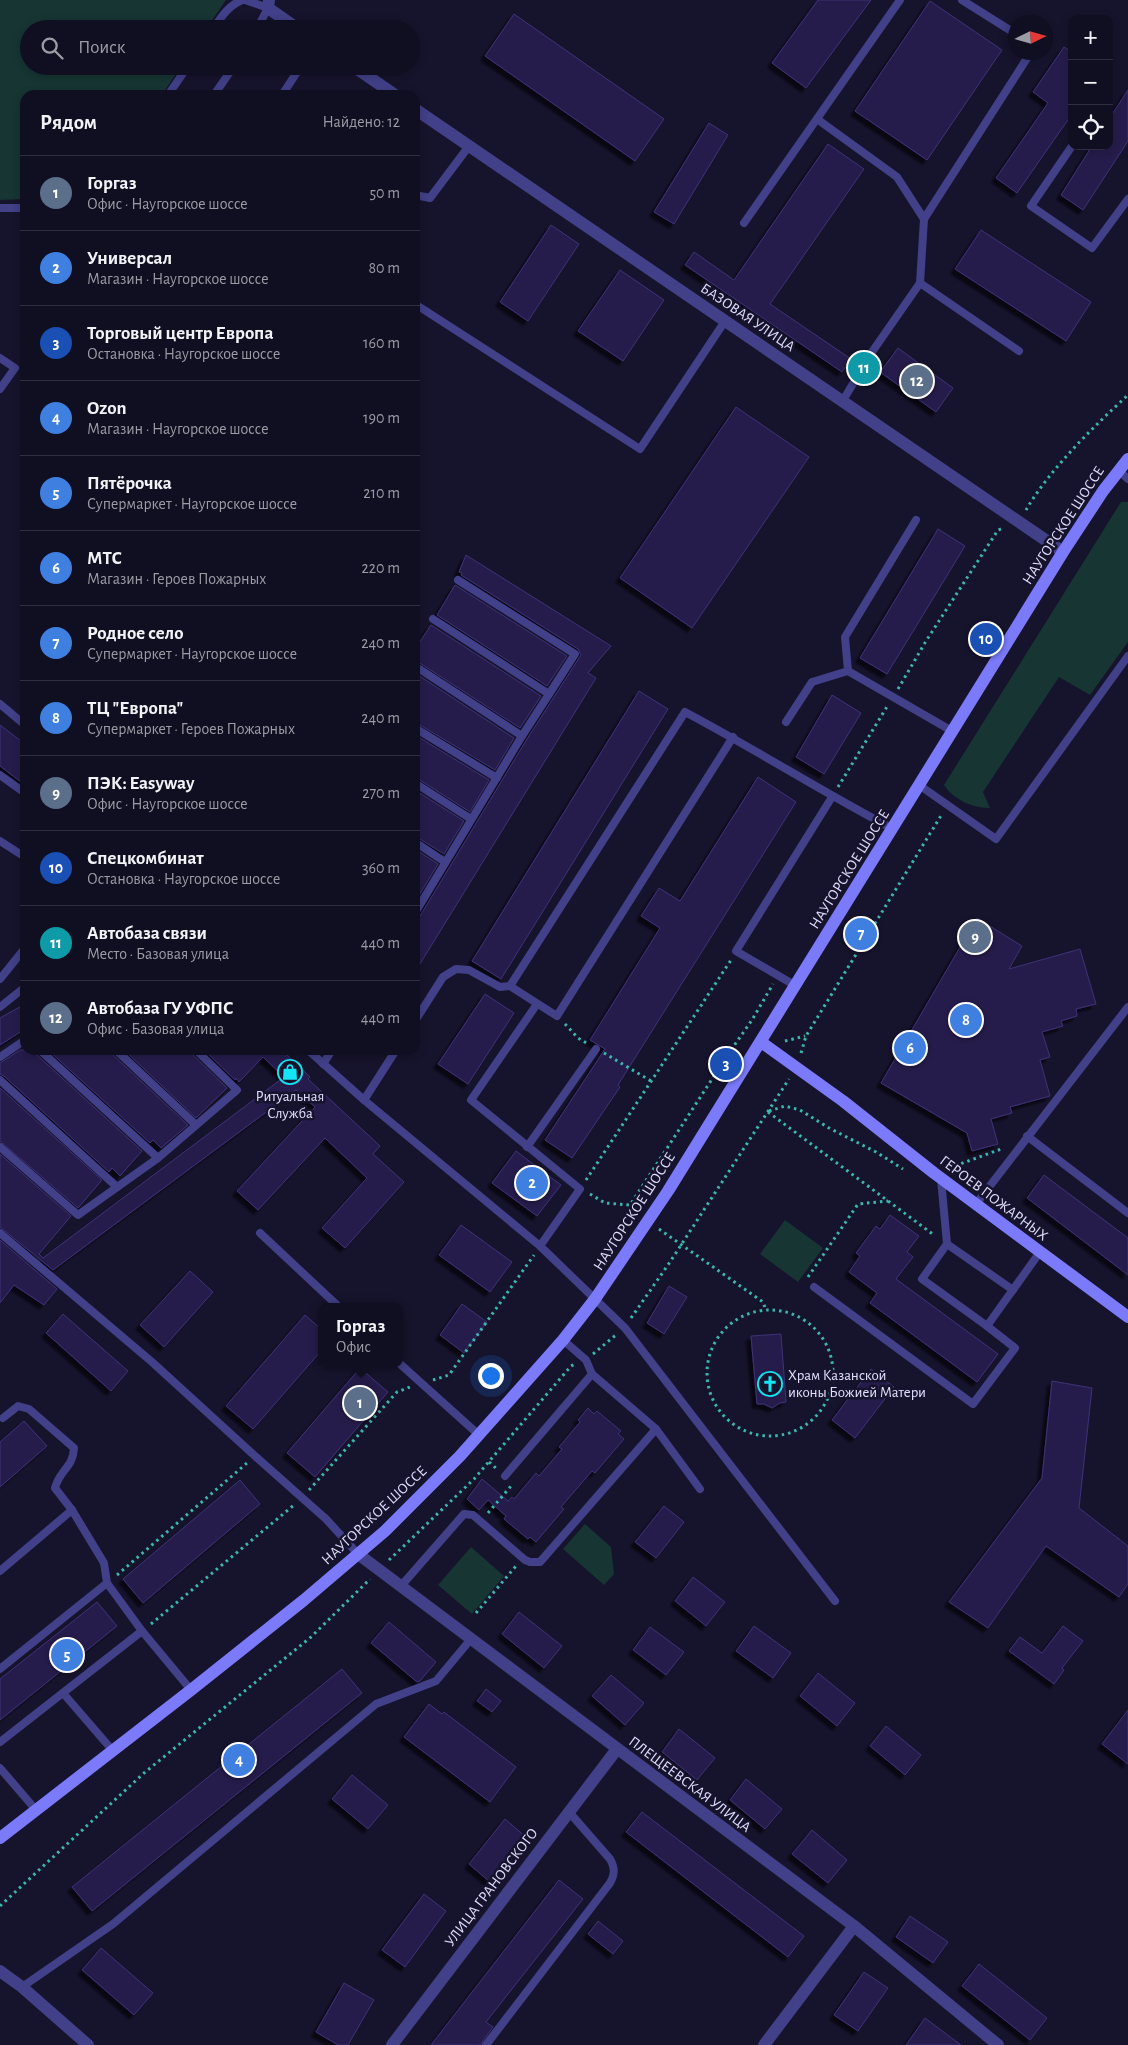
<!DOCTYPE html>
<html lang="ru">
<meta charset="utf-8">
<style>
:root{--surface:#100e21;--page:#19172a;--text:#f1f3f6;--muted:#9c9ca5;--line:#302e3f;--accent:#0f766e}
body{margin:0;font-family:"Alegreya Sans",sans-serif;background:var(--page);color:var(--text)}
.controls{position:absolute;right:15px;top:15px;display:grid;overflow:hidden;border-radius:10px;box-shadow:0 2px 8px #0003}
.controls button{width:45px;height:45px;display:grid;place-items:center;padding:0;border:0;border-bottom:1px solid var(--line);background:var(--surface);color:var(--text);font:25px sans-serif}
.compass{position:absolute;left:1008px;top:15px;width:45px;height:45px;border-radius:50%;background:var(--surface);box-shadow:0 2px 8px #0003;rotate:85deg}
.you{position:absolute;left:490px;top:1375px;width:18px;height:18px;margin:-12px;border:4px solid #fff;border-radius:50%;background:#1a73e8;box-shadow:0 0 0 8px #1a73e833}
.badge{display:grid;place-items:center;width:32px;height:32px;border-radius:50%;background:var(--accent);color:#fff;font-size:16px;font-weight:700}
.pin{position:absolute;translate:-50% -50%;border:2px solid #fff;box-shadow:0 1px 5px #0006}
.popup{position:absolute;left:318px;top:1303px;width:85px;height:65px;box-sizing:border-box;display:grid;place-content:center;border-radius:10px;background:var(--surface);filter:drop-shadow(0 1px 4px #0005);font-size:16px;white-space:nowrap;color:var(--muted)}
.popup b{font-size:19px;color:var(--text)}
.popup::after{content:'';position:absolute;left:50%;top:100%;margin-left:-10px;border:10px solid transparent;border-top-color:var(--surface)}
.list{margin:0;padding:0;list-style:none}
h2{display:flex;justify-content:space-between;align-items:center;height:65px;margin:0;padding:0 20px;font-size:21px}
h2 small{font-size:16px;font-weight:400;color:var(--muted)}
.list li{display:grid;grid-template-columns:32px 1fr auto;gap:15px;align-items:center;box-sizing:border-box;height:75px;padding:0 20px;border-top:1px solid var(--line)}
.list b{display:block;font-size:19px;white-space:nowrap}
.list p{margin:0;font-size:16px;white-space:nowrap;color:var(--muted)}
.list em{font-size:16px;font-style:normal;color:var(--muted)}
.icon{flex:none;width:28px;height:28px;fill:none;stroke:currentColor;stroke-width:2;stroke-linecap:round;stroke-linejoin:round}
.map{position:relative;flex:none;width:1128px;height:2045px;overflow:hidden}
.search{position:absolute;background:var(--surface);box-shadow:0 2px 8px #0003;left:20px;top:20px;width:400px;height:55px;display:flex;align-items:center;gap:12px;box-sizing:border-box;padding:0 18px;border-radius:28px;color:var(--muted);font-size:19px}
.panel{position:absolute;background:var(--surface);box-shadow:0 2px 8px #0003;left:20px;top:90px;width:400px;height:965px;border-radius:15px}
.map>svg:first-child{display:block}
.green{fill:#163533}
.building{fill:#271f4c;stroke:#3e3277;filter:url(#shadow)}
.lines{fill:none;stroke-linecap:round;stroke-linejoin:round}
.path{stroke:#36baae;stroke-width:3;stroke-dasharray:2.5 4;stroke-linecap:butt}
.lane{stroke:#414088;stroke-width:8}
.street{stroke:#414088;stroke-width:12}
.secondary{stroke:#7a7afa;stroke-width:12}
.labels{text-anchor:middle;stroke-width:5;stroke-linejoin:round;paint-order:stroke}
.street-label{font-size:15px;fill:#e1defe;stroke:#16132c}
.poi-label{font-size:15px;fill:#e1defe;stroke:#16132c}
</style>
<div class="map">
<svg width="1128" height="2045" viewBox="0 0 1128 2045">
<defs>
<filter id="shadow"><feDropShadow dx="-4.5" dy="4.5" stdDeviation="1" flood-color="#0009"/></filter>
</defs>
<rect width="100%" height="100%" fill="#16132c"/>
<g class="green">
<polygon points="0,0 226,0 206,29 29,29 29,66 181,66 162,95 25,95 25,199 0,200"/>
<path d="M1121,502H1128V642L1090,695L1059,677L983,792L990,808C972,808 954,800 944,785Z"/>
<polygon points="785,1220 823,1248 798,1282 760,1254"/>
<polygon points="585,1524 611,1547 614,1574 604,1585 563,1549"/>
<polygon points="471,1547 504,1576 472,1614 438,1585"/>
</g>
<g class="building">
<polygon points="818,0 871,0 806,88 772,63"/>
<polygon points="930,1 1002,50 927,160 855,111"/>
<polygon points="514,14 664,119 635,161 485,56"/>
<polygon points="1064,47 1072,52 1072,114 1017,193 996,178 1048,103 1033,92"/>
<polygon points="1128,90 1128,141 1083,210 1061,195 1092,146 1109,146 1109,119"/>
<polygon points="709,123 728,135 674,224 654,212"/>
<polygon points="828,144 864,169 770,304 851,359 842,372 685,265 694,252 734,280"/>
<polygon points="551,225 579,244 528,321 500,302"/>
<polygon points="981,230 1091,302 1066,341 955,269"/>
<polygon points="620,270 664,300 623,361 578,331"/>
<polygon points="898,348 953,388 936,412 880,372"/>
<polygon points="872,364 881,369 872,383 863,378"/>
<polygon points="736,407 809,457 692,628 620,578"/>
<polygon points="938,529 965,546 887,674 860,658"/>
<polygon points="466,555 611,646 588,673 596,678 415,972 415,919 420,916 527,739 581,655 578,649 461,575 462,573 459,572"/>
<polygon points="455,585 567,656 547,686 437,615"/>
<polygon points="431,625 541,696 520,728 415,660 415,649"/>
<polygon points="415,673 514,738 495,770 415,722"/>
<polygon points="639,691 668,709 501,979 472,961"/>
<polygon points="832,695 861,713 824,774 796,757"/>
<polygon points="0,725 25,744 25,785 0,766"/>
<polygon points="415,735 489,780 470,812 415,777"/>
<polygon points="758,777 796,802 618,1085 620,1087 572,1158 545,1140 605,1049 590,1040 660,928 641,916 659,888 680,901"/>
<polygon points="415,790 464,821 444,854 415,836"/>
<polygon points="415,849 438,864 415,902"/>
<polygon points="977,918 1022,946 1009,969 1080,949 1096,1004 1076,1009 1077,1016 1061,1021 1063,1026 1042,1032 1050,1057 1040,1060 1050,1096 1010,1107 1012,1113 991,1119 998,1144 972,1151 967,1133 881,1083"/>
<polygon points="485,994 514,1013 468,1084 438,1064"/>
<polygon points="25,1004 25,1029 0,1045 0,1018"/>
<polygon points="20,1050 34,1050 36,1054 142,1151 120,1176 112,1168 109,1172 4,1076 0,1074 0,1063"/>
<polygon points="48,1050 110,1050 112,1054 188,1125 161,1148 153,1140 150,1143"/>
<polygon points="124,1050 190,1050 192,1054 227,1088 196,1118"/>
<polygon points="204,1050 282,1050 310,1077 308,1079 380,1146 373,1154 404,1182 345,1248 322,1228 367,1178 325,1138 258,1210 237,1191 315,1107 296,1090 53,1270 0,1227 0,1154 71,1216 39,1254 43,1258 284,1077 263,1057 239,1082 236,1078 235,1080"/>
<polygon points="0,1088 102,1180 78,1208 0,1141"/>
<polygon points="516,1151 561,1185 537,1216 492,1183"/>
<polygon points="1044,1175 1128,1238 1128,1275 1027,1198"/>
<polygon points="890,1215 919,1236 907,1252 913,1257 896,1279 998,1354 977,1382 870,1303 877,1293 849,1272 860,1256 856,1253 876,1226 880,1229"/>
<polygon points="461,1225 512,1262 490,1292 439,1255"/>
<polygon points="0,1240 57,1289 44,1305 14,1285 0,1303"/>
<polygon points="190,1271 213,1292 164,1347 140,1325"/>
<polygon points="669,1286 687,1297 664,1334 647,1323"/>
<polygon points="462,1304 487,1322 464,1353 440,1335"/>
<polygon points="63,1314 128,1371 111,1391 46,1333"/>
<polygon points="305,1315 321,1329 321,1351 253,1429 226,1406"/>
<polygon points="781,1334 786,1402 780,1403 772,1408 764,1404 757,1404 751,1336"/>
<polygon points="360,1368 388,1392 315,1477 287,1453"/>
<polygon points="871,1369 894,1387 855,1438 832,1420"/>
<polygon points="1052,1381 1092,1388 1079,1508 1128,1546 1128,1584 1119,1597 1046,1546 988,1628 949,1602 1042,1478"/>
<polygon points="588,1408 594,1414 597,1411 621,1431 618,1434 624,1439 595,1473 592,1471 561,1507 564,1509 536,1542 530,1537 528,1539 504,1519 506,1516 488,1500 479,1510 467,1499 482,1479 508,1501 512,1497 514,1499 536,1473 539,1476 562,1449 559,1447 580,1422 578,1420"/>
<polygon points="24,1421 47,1446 0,1487 0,1442"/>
<polygon points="240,1480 260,1504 143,1603 123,1579"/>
<polygon points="664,1506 684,1522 656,1558 635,1542"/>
<polygon points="693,1577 725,1602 706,1626 675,1601"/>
<polygon points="97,1602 117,1626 0,1720 0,1679"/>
<polygon points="519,1612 562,1646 544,1668 502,1634"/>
<polygon points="389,1622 436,1662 420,1681 417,1682 371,1643"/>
<polygon points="754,1626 791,1653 773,1678 736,1651"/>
<polygon points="1063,1626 1083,1641 1062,1668 1064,1670 1054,1684 1009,1651 1020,1637 1042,1653"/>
<polygon points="650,1627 684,1652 666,1675 633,1650"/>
<polygon points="342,1669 362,1693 92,1911 72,1887"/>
<polygon points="818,1673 855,1703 837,1726 800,1696"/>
<polygon points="611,1675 644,1703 625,1725 592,1696"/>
<polygon points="486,1689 501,1701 492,1712 477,1701"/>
<polygon points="429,1704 442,1714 444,1712 516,1767 490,1802 404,1737"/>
<polygon points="1128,1710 1128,1764 1102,1744"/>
<polygon points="886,1726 921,1755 905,1775 870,1746"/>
<polygon points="679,1729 715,1758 697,1780 662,1752"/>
<polygon points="352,1775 388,1805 368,1829 332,1799"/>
<polygon points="746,1779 782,1809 765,1829 730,1800"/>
<polygon points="642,1812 804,1936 788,1957 626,1832"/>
<polygon points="505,1819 527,1838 491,1883 469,1864"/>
<polygon points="812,1830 847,1860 828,1883 792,1854"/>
<polygon points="559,1880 583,1899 486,2022 493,2027 480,2045 431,2045"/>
<polygon points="424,1894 446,1911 405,1967 382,1950"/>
<polygon points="910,1916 948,1942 933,1963 896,1937"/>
<polygon points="598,1921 623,1941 613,1954 588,1934"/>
<polygon points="101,1948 153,1993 134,2015 82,1970"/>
<polygon points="979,1964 1047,2018 1030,2040 962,1986"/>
<polygon points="864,1972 888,1988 858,2031 834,2015"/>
<polygon points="344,1983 374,2000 348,2045 338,2045 316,2032"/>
<polygon points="925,2018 961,2045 906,2045"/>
</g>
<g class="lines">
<g class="path">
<path d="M1026,510C1049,470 1094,426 1128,395"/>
<polyline points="898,689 926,641 998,530 1004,528"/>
<polyline points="838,787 888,705"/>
<polyline points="565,1024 578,1038 588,1044"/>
<polyline points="785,1041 805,1036"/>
<polyline points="604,1053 651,1081"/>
<polyline points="801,1053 806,1036 942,814"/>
<polyline points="769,1111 785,1106 800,1110 829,1128 876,1152 903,1169"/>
<polyline points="768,1112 934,1235"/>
<polyline points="949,1168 1004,1148"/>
<polyline points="586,1180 731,960"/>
<polyline points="590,1194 605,1203 630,1205 731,1050 752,1020 773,984"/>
<polyline points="659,1229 763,1302 766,1310"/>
<polyline points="808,1277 858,1204 888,1201"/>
<circle cx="770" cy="1373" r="63"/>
<polyline points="631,1318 670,1262 789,1079"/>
<polyline points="593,1354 617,1334"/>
<polyline points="433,1380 449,1375 534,1255"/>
<polyline points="489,1462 498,1470"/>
<polyline points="309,1490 397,1392 410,1387"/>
<polyline points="488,1513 511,1486"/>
<polyline points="389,1560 474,1479 571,1366 575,1364"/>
<polyline points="117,1575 247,1463"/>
<polyline points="476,1613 516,1566"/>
<polyline points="151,1624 294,1505"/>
<polyline points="0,1906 144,1773 311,1637 370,1579"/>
</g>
<g class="lane">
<polyline points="245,0 268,8 257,29"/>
<polyline points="962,0 1016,34"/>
<path d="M213,29C222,16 228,6 242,0"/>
<polyline points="168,95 188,66"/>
<polyline points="214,95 234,66"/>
<polyline points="282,95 301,66"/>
<polyline points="817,119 897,177 924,219"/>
<polyline points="1072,146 1031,206 1092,248 1128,199"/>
<polyline points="415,195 430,198 469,146"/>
<polyline points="0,208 25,208"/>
<polyline points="744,223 900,0"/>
<polyline points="920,283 924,219 1031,52"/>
<polyline points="415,304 640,449 725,321"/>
<polyline points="0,358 15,368 0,389"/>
<polyline points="842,402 872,352 920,283 1019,351"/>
<polyline points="1118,470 1128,479"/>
<polyline points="916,520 845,637 848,671 952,731"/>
<polyline points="433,619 549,694"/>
<polyline points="415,666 522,736"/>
<polyline points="0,704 25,725"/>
<polyline points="786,722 812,682 848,671"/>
<polyline points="415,728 497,778"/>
<path d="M733,737L557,1016L510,986L685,712C755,749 822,792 893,829"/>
<polyline points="0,775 25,793"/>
<polyline points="415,783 471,819"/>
<polyline points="919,785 996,839 1128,656"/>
<polyline points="0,841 25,857"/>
<polyline points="415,842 445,862"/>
<polyline points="415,913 522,736 575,654 458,580"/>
<polyline points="0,979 25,948"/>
<polyline points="796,986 736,951 832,797"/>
<polyline points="537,1004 471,1100 580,1189 540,1246"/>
<polyline points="0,1007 25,987"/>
<polyline points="415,1021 443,977 456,969 469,970 500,987 510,986"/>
<polyline points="40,1050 158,1158"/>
<polyline points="116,1050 196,1125"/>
<polyline points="308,1050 364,1100 540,1246 625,1328 835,1601"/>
<polyline points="0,1057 25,1040"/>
<polyline points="323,1064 332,1050"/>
<polyline points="0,1080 117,1187"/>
<polyline points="364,1100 396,1050"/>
<polyline points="1027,1136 1128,1213"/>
<polyline points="0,1147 78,1215 158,1158 237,1090 196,1050"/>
<polyline points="527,1147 596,1049"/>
<polyline points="941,1179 947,1244 922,1279 987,1326 1040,1252"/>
<polyline points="976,1204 1128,1007"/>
<polyline points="0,1233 152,1362 255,1456 326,1519 358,1554"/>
<polyline points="260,1233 339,1307"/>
<polyline points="947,1244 1013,1290"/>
<polyline points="814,1287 973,1404 1015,1348 987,1326"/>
<polyline points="399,1363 479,1435"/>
<path d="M3,1418L18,1406L29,1409L74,1448C73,1468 60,1469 55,1488L72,1510"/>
<polyline points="656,1429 700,1489"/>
<polyline points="505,1476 592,1374"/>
<polyline points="0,1571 72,1510 104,1563 107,1583 142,1631 191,1690"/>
<polyline points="401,1586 464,1514 473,1515 525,1560 530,1562 540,1562 656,1429 592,1374 586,1360 563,1340"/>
<polyline points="0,1669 107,1583"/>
<polyline points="63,1693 113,1751"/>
<polyline points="0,1742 142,1631"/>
<polyline points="0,1768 36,1810"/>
<polyline points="22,1987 113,1924 376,1704 436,1681 471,1639"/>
<path d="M486,2045L610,1883C615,1874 615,1868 610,1859L569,1812"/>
</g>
<g class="street">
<polyline points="269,0 268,8 298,29"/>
<polyline points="353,66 395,95"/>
<polyline points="415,109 1063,552"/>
<polyline points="358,1554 854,1926 998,2045"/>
<polyline points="0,1971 22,1987 88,2045"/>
<polyline points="392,2045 617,1749"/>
<polyline points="764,2045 854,1926"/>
</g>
<g class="secondary">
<polyline points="761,1042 843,1101 934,1173 1128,1317"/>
<polyline points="0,1838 191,1690 304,1600 385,1531 460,1456 563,1340 595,1299 668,1191 1063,552 1103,491 1128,459"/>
</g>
</g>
<defs>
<symbol id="shop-ring" viewBox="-11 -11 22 22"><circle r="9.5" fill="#16132c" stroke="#13e5f5" stroke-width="1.5"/><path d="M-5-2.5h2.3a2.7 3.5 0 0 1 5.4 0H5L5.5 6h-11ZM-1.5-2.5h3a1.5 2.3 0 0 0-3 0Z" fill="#13e5f5"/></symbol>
<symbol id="church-ring" viewBox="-11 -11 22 22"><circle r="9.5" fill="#16132c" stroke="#13e5f5" stroke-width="1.5"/><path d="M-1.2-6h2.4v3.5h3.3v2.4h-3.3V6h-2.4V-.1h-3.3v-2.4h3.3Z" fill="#13e5f5"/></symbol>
</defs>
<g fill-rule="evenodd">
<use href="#shop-ring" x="276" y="1058" width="28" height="28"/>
<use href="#church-ring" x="756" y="1370" width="28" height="28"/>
</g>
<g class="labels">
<g class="street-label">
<text transform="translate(748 317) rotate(34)" y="5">БАЗОВАЯ УЛИЦА</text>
<text transform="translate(1063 525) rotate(-57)" y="5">НАУГОРСКОЕ ШОССЕ</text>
<text transform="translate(849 869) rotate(-58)" y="5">НАУГОРСКОЕ ШОССЕ</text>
<text transform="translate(994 1198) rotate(37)" y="5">ГЕРОЕВ ПОЖАРНЫХ</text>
<text transform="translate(634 1211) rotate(-57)" y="5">НАУГОРСКОЕ ШОССЕ</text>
<text transform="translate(374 1515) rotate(-43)" y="5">НАУГОРСКОЕ ШОССЕ</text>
<text transform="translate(690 1784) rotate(37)" y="5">ПЛЕЩЕЕВСКАЯ УЛИЦА</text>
<text transform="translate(491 1887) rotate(-53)" y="5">УЛИЦА ГРАНОВСКОГО</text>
</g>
<g class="poi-label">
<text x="290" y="1101">Ритуальная<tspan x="290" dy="17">Служба</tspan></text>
<text x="788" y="1380" text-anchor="start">Храм Казанской<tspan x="788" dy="17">иконы Божией Матери</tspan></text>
</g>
</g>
</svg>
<div class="controls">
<button>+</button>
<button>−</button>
<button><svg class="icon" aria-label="locate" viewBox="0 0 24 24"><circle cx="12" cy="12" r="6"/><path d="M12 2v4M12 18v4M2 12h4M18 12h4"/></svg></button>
</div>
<svg class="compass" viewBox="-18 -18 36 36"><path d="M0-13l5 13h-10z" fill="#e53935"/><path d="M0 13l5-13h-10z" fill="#9c9ca5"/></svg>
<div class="you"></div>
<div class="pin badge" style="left:360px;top:1403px;background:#5c6f8a">1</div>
<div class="popup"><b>Горгаз</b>Офис</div>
<div class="pin badge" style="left:532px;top:1183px;background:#3f7fe0">2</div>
<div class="pin badge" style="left:726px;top:1064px;background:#1a4fb4">3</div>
<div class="pin badge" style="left:239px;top:1760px;background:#3f7fe0">4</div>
<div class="pin badge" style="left:67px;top:1655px;background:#3f7fe0">5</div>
<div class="pin badge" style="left:910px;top:1048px;background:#3f7fe0">6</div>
<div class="pin badge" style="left:861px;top:934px;background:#3f7fe0">7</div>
<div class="pin badge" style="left:966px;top:1020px;background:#3f7fe0">8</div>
<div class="pin badge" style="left:975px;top:937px;background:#5c6f8a">9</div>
<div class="pin badge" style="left:986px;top:639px;background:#1a4fb4">10</div>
<div class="pin badge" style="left:864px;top:368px;background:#0f9aa8">11</div>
<div class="pin badge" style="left:917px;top:381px;background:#5c6f8a">12</div>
<div class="search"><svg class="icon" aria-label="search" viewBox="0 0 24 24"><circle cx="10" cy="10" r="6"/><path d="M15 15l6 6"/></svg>Поиск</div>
<section class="panel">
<h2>Рядом<small>Найдено: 12</small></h2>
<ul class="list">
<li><span class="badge" style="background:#5c6f8a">1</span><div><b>Горгаз</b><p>Офис · Наугорское шоссе</p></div><em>50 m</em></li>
<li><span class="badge" style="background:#3f7fe0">2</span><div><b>Универсал</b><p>Магазин · Наугорское шоссе</p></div><em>80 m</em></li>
<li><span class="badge" style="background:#1a4fb4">3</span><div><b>Торговый центр Европа</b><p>Остановка · Наугорское шоссе</p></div><em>160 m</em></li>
<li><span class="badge" style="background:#3f7fe0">4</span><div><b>Ozon</b><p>Магазин · Наугорское шоссе</p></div><em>190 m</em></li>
<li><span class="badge" style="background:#3f7fe0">5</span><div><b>Пятёрочка</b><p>Супермаркет · Наугорское шоссе</p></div><em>210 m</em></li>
<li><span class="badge" style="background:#3f7fe0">6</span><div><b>МТС</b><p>Магазин · Героев Пожарных</p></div><em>220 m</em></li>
<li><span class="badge" style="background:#3f7fe0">7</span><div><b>Родное село</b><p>Супермаркет · Наугорское шоссе</p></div><em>240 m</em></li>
<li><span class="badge" style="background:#3f7fe0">8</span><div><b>ТЦ &quot;Европа&quot;</b><p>Супермаркет · Героев Пожарных</p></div><em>240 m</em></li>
<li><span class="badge" style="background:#5c6f8a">9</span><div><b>ПЭК: Easyway</b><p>Офис · Наугорское шоссе</p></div><em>270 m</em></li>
<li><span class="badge" style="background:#1a4fb4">10</span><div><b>Спецкомбинат</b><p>Остановка · Наугорское шоссе</p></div><em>360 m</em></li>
<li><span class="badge" style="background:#0f9aa8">11</span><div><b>Автобаза связи</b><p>Место · Базовая улица</p></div><em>440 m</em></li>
<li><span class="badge" style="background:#5c6f8a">12</span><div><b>Автобаза ГУ УФПС</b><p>Офис · Базовая улица</p></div><em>440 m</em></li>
</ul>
</section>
</div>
